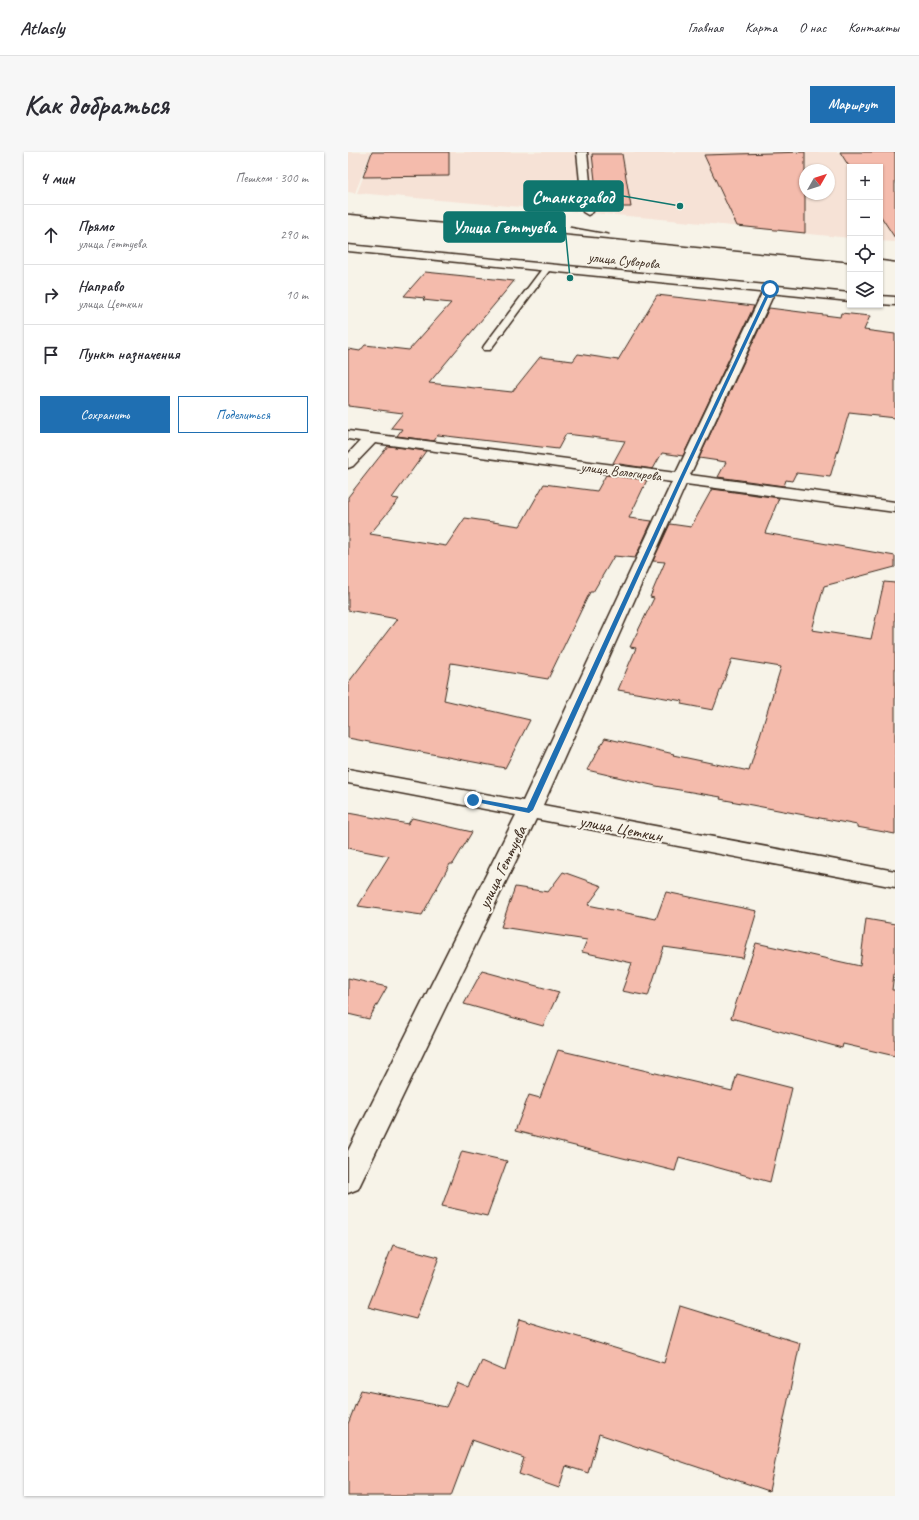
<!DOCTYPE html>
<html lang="ru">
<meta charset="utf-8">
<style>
:root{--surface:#fff;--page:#f7f7f7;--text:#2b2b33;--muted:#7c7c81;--line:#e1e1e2;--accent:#1f6fb2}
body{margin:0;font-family:Caveat,sans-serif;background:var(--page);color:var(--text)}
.controls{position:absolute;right:12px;top:12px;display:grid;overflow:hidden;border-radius:0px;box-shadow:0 1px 3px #0004}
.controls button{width:36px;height:36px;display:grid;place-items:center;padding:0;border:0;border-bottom:1px solid var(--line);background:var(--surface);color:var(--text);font:20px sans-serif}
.compass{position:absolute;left:451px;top:12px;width:36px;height:36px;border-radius:50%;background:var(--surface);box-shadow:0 1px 3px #0004;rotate:51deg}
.stop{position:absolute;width:12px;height:12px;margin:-9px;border:3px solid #1f6fb2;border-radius:50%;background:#fff}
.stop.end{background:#1f6fb2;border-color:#fff;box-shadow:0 1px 4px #0008}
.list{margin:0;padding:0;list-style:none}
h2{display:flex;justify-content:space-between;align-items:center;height:52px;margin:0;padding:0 16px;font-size:17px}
h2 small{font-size:13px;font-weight:400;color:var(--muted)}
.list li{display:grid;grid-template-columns:26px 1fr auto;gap:12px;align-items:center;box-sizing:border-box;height:60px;padding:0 16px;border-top:1px solid var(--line)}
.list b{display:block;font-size:15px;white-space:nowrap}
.list p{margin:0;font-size:13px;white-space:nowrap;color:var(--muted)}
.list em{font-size:13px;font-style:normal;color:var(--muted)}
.actions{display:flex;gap:8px;padding:12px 16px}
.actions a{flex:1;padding:9px 0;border:1px solid var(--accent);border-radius:0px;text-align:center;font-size:14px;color:var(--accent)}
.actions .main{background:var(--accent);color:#fff}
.icon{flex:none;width:22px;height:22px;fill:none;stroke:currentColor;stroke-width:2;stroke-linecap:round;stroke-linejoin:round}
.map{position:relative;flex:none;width:547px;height:1344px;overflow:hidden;border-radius:0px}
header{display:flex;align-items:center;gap:24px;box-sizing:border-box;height:56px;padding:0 20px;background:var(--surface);border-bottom:1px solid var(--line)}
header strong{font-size:19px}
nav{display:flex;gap:22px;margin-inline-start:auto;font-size:14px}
.intro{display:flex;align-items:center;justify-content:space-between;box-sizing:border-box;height:96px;padding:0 24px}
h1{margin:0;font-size:28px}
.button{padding:10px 18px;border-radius:0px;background:var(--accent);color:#fff;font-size:14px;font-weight:700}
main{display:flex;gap:24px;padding:0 24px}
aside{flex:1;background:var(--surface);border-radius:0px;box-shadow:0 1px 3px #0004}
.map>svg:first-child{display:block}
.built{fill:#f6e2d6;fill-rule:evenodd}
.building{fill:#f4bbac;stroke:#3b2a1e}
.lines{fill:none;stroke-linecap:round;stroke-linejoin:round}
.service-casing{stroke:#3b2a1e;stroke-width:3}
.minor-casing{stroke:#3b2a1e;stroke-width:3}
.tertiary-casing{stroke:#3b2a1e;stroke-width:3}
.service{fill:#f7f3e8;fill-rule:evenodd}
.minor{fill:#f7f3e8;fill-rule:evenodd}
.tertiary{fill:#f7f3e8;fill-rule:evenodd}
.rail{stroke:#3b2a1e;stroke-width:1.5}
.route{fill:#1f6fb2}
.labels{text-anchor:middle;stroke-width:4;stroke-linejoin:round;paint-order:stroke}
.far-street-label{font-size:14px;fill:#3b2a1e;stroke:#f7f3e8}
.street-label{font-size:17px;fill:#3b2a1e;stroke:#f7f3e8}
.leader{fill:none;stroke:#0f766e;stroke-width:1.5}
.callout-dot{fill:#0f766e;stroke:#f7f3e8;stroke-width:1.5}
.callout{fill:#0f766e;stroke:#0f766e;stroke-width:1.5}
.callout-label{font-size:18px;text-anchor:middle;font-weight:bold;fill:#fff}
</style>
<header>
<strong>Atlasly</strong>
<nav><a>Главная</a><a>Карта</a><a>О нас</a><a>Контакты</a></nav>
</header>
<div class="intro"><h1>Как добраться</h1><a class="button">Маршрут</a></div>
<main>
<aside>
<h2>4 мин<small>Пешком · 300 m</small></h2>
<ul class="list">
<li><svg class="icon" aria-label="ahead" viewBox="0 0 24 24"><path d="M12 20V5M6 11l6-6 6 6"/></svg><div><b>Прямо</b><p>улица Геттуева</p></div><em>290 m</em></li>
<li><svg class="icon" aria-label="right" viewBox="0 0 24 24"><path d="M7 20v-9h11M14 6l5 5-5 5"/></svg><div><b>Направо</b><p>улица Цеткин</p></div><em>10 m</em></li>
<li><svg class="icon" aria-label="arrive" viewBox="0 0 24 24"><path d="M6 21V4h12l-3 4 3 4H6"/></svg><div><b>Пункт назначения</b></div></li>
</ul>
<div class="actions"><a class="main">Сохранить</a><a>Поделиться</a></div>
</aside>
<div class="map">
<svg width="547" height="1344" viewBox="0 0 547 1344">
<rect width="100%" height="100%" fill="#f7f3e8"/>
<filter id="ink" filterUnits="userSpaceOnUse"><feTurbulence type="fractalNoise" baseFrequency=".025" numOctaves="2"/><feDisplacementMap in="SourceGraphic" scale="8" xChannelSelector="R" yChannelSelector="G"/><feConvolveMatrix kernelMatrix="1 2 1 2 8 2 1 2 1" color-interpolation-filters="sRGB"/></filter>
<g filter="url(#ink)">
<g class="built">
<polygon points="0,0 23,0 7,41 0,40"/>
<path d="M25,0H547V90L532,89V15H502V86L303,66L9,41ZM457,18H481V42H457Z"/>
</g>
<g class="building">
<polygon points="24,0 101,0 101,24 15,25"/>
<polygon points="457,0 457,81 389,74 356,3"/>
<polygon points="492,0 547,0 547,86 532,63 532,15 502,16"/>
<polygon points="244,2 274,2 283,55 250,55"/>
<polygon points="77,120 166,129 81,231 164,240 192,205 225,209 230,202 270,208 309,143 406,154 335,304 314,301 305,317 265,311 277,289 218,282 210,297 90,283 86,289 49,284 54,277 43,276 55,261 0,254 0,197 12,199 17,193 61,198 103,151 75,148 77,146 56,144"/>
<polygon points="421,156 492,165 493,161 522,164 516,178 547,182 547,266 501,261 482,325 448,321 444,329 438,328 436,334 370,325 378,310 351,306"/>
<polygon points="40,294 78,299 44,346 51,347 22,382 98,394 117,366 172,374 196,332 249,339 258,323 299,328 281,366 304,369 287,406 266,404 245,440 242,440 200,527 103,511 96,548 182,568 157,616 0,586 0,531 49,467 0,458 0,345"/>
<polygon points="364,337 431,346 417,381 547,404 547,415 476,434 464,478 523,487 536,430 547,431 547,682 509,675 509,673 372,647 373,645 308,634 239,618 257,586 326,602 325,603 401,619 433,515 384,507 365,558 333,552 335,549 270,538 288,496 282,495 306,446 302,445 317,410 305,409 322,372 343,375"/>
<polygon points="0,661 60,672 64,666 124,680 105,712 102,712 74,763 10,754 41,704 0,696"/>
<polygon points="215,720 254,734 240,753 308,767 318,740 409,759 395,806 316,795 300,844 274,839 284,811 234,800 239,788 153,775 167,735 200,740"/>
<polygon points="518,767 547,772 547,814 544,838 547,838 547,904 495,892 494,896 383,866 408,791 512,814"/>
<polygon points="134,819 211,840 195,874 116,852"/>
<polygon points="0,826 39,835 21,867 0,862"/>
<polygon points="210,898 384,939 389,922 444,936 422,1030 331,1005 327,1019 167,979 181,943 192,946"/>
<polygon points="114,999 159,1009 139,1064 94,1054"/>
<polygon points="45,1093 91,1105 68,1167 20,1155"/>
<polygon points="332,1154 452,1191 421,1339 251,1282 240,1321 218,1314 211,1336 171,1322 176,1306 124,1288 103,1344 0,1344 0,1272 13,1238 98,1255 109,1231 121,1236 134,1209 157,1219 171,1167 316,1211"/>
</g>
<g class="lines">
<defs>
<polygon id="service" points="197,113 200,113 204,115 142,198 136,198 135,196 136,194"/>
<g id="minor">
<polygon points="229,0 239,0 245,60 240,63 235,60"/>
<polygon points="422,133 426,134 428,137 342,323 547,350 547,360 338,332 195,653 547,719 547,735 188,667 10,1037 0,1041 0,999 168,663 0,631 0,617 175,649 324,330 27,291 5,314 0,316 0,302 12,289 0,287 0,279 328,321 416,137 418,134"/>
</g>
<g id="tertiary">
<polygon points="0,93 502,141 502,149 0,99"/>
<polygon points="532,144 547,145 547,153 532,152"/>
</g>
</defs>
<use href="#service" class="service-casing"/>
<use href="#minor" class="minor-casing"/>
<use href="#tertiary" class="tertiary-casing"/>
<use href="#service" class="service"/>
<use href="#minor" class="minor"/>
<use href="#tertiary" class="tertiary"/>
<g class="rail">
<polyline points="0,62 502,110"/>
<polyline points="222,75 261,82"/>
<polyline points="532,108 547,110"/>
</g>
</g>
</g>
<polygon class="route" points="421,136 424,137 335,327 185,658 181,661 123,649 123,646 125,646 179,656 331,327"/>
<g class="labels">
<g class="far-street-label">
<text transform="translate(276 108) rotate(6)" y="5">улица Суворова</text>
<text transform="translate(273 319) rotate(7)" y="5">улица Вологирова</text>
</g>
<g class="street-label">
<text transform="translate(273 676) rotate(11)" y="6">улица Цеткин</text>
<text transform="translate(154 715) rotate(-64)" y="6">улица Геттуева</text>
</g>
</g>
<path class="leader" d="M332 54L275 44M222 126L217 75"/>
<g class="callout-dot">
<circle cx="332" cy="54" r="4"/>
<circle cx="222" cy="126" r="4"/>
</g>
<g class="callout">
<rect x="176" y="29" width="99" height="30" rx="4"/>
<rect x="96" y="60" width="121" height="30" rx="4"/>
</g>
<g class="callout-label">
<text x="225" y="51">Станкозавод</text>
<text x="156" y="81">Улица Геттуева</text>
</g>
</svg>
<div class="controls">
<button>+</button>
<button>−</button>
<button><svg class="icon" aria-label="locate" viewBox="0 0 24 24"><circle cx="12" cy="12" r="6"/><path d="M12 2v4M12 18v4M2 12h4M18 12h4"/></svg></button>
<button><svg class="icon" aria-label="layers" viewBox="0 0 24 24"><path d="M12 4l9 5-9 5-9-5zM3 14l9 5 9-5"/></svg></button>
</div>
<svg class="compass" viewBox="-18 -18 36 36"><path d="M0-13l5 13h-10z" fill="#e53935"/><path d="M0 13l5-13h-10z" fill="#7c7c81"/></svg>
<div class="stop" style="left:422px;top:137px"></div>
<div class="stop end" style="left:125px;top:648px"></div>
</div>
</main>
